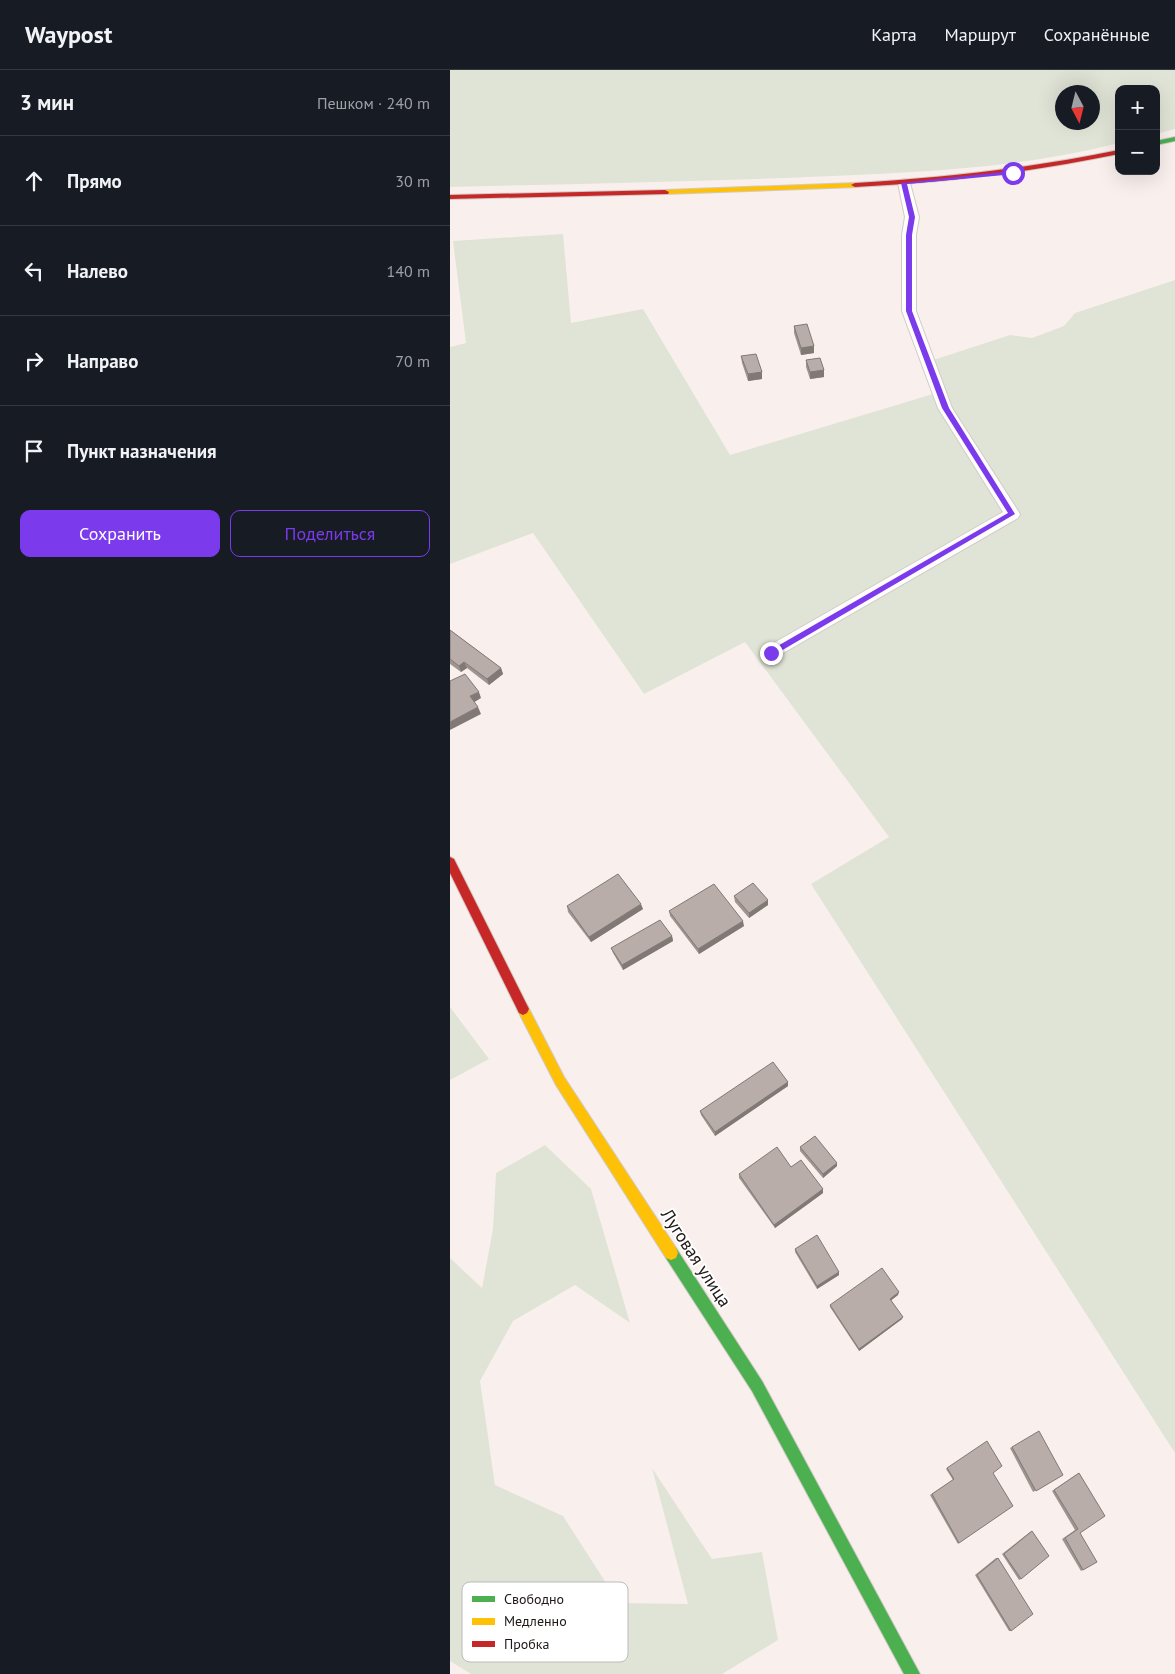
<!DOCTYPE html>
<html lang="ru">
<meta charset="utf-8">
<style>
:root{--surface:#171b24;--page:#20242c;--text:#f1f3f6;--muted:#9ea1a6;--line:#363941;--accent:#7c3aed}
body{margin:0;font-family:"PT Sans",sans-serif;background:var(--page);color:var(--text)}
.controls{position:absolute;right:15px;top:15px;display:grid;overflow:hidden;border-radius:10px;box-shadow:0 5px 20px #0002}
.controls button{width:45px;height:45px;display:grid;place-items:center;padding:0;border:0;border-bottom:1px solid var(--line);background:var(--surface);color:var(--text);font:25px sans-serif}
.compass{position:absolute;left:605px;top:15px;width:45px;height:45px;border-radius:50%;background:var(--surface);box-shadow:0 5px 20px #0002;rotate:173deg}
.stop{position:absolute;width:15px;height:15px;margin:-11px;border:4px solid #7c3aed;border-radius:50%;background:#fff}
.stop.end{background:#7c3aed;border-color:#fff;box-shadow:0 1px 5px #0008}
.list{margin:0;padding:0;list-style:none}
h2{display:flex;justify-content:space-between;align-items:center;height:65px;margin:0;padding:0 20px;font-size:21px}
h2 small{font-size:16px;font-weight:400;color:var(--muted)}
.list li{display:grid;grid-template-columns:32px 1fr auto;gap:15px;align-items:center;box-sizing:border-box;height:90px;padding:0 20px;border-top:1px solid var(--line)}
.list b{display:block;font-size:19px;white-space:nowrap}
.list em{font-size:16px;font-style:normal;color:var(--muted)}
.actions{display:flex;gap:10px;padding:15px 20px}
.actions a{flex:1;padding:11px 0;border:1px solid var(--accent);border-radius:10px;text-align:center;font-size:18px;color:var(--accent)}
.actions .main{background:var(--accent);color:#fff}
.icon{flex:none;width:28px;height:28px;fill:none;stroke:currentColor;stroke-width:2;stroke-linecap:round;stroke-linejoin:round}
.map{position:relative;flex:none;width:725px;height:1604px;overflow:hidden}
header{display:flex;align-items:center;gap:30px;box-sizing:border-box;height:70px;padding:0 25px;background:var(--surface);border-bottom:1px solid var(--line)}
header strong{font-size:24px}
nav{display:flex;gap:28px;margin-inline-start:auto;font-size:18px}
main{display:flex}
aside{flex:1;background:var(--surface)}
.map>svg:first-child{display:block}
.green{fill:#e0e4d6;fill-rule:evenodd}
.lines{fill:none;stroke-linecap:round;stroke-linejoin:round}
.lane-casing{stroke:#d1cac7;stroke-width:2}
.fast-casing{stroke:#d1cac7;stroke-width:2}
.slow-casing{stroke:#d1cac7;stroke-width:2}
.jam-casing{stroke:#d1cac7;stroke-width:2}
.lane{fill:#fefdfc;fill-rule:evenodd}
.fast{fill:#4caf50;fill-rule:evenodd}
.slow{fill:#ffc107;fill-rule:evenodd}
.jam{fill:#c62828;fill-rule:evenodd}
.wall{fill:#9e9591}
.shaded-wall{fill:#817976}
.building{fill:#b8ada9;stroke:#817976}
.route{fill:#7c3aed}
.labels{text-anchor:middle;stroke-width:4;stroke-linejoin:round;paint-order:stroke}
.street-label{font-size:18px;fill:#1f1816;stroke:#fff}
.key{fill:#fff;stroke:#bcbab9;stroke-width:1}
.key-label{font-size:14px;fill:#1f1816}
</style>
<header>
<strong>Waypost</strong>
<nav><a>Карта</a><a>Маршрут</a><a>Сохранённые</a></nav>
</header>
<main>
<aside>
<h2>3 мин<small>Пешком · 240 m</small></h2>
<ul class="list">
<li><svg class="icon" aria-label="ahead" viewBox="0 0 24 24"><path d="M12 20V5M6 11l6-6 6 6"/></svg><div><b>Прямо</b></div><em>30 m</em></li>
<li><svg class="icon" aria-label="left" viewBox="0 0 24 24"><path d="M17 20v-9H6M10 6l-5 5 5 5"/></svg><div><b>Налево</b></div><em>140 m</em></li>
<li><svg class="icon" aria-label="right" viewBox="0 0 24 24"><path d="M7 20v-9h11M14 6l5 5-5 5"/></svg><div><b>Направо</b></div><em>70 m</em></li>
<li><svg class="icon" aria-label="arrive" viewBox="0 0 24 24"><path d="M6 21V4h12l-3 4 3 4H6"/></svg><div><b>Пункт назначения</b></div></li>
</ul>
<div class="actions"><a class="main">Сохранить</a><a>Поделиться</a></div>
</aside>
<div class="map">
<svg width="725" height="1604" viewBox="0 0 725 1604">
<rect width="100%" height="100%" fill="#f9f0ed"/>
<g class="green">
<path d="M0,0H725V59L706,64V19H669V73C568,99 461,103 358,107C239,112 119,114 0,117ZM612,22H642V52H612Z"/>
<polygon points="113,164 121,253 193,239 280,385 483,324 471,294 560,265 582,268 614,256 625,243 725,210 725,1383 361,814 439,767 295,572 194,624 83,463 0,494 0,277 16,273 3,171"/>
<polygon points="0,937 39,989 0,1010"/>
<polygon points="95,1075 141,1119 180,1253 125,1215 63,1251 30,1311 45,1415 113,1446 169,1533 238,1534 202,1398 262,1489 312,1482 328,1570 272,1604 21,1604 0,1591 0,1188 32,1218 43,1159 46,1103"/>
</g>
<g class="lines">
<defs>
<polygon id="lane" points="454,109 460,113 469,147 466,165 466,241 502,338 570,444 568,448 321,590 315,588 313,583 315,578 553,442 488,338 452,241 452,165 455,147 448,113"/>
<g id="fast">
<polygon points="725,67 725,71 706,75 706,71"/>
<polygon points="221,1176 226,1178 312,1311 470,1604 454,1604 302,1321 216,1188 214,1183 216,1178"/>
</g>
<g id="slow">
<polygon points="405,113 409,115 408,117 215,124 211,122 215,120"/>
<polygon points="73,933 77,935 114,1007 226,1178 228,1183 226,1188 221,1190 216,1188 106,1015 67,939 69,935"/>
</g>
<g id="jam">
<path d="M669,80V84C581,102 494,113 405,117L401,115L405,113C494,108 581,98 669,80Z"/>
<polygon points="215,120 219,122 218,124 0,129 0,125"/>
<polygon points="0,787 4,789 79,939 77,943 73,945 69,943 0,803"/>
</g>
</defs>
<use href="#lane" class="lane-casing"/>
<use href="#fast" class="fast-casing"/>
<use href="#slow" class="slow-casing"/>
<use href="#jam" class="jam-casing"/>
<use href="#lane" class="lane"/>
<use href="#fast" class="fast"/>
<use href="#slow" class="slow"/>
<use href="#jam" class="jam"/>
</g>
<g class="wall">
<polygon points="344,256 364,276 364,283 351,285 344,263"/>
<polygon points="291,286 312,302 312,309 298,311 292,293"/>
<polygon points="356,290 374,300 374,307 360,309 356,297"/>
<polygon points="0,560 51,598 53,604 39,615 17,598 11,602 0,594"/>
<polygon points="284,826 318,835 299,848 285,832"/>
<polygon points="117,836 193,839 141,872 118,842"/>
<polygon points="219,841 294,856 249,884 220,846"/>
<polygon points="222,866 223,871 173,900 163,883 161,878"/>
<polygon points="338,1012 338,1016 265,1066 251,1045 250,1041"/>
<polygon points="350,1077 387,1096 373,1108 350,1081"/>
<polygon points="341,1097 373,1119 373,1123 325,1158 289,1108 289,1104"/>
<polygon points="345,1179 389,1202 389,1205 367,1219 345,1182"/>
<polygon points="448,1225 441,1230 452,1249 409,1281 380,1237 380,1235"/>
<polygon points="562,1377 613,1405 583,1422 560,1378"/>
<polygon points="497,1398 543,1403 509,1473 508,1474 480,1425 503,1410 496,1399"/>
<polygon points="629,1403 630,1463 633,1500 631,1501 612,1469 625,1460 602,1421"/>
<polygon points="582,1461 571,1509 569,1510 552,1484 580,1462"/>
<polygon points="546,1488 548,1488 561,1561 559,1561 525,1505"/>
</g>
<g class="shaded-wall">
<polygon points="364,276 364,283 351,285 351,278"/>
<polygon points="374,300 374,307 360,309 360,302"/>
<polygon points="312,302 312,309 298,311 298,304"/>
<polygon points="14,592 17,598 11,602 9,596"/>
<polygon points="51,598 53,604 39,615 37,609"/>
<polygon points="29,622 31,628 23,633 20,626"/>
<polygon points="28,637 31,644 0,660 0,652"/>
<polygon points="318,830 318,835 299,848 299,843"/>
<polygon points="191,834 193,839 141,872 139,867"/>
<polygon points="293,851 294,856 249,884 248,879"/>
<polygon points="222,866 223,871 173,900 172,895"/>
<polygon points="338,1012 338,1016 265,1066 265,1062"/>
<polygon points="387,1093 387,1096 373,1108 373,1104"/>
<polygon points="373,1119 373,1123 325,1158 324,1155"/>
<polygon points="389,1202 389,1205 367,1219 367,1216"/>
<polygon points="449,1222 448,1225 439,1232 440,1229"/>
<polygon points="453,1247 452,1249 409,1281 409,1279"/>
</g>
<g class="building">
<polygon points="357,254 364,276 351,278 344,256"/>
<polygon points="306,284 312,302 298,304 291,286"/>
<polygon points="370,288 374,300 360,302 356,290"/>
<polygon points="0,560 51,598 37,609 14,592 9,596 0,589"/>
<polygon points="15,604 29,622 20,626 28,637 0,652 0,611"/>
<polygon points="168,804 191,834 139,867 117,836"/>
<polygon points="303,813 318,830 299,843 284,826"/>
<polygon points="264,814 293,851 248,879 219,841"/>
<polygon points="210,850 222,866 172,895 161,878"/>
<polygon points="323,992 338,1012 265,1062 250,1041"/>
<polygon points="365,1066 387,1093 373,1104 350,1077"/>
<polygon points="327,1077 341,1097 351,1090 373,1119 324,1155 289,1104"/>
<polygon points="367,1165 389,1202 367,1216 345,1179"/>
<polygon points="432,1198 449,1222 440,1229 453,1247 409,1279 380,1235"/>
<polygon points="589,1361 613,1405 586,1421 562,1377"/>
<polygon points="537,1371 552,1396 543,1403 563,1436 509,1473 482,1424 504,1409 497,1398"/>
<polygon points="629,1403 655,1446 630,1463 647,1492 633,1500 615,1468 628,1459 604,1420"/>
<polygon points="582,1461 599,1486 571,1509 554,1484"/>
<polygon points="548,1488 583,1544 561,1561 527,1505"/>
</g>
<polygon class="route" points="563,101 565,104 457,114 465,147 462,165 462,241 499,338 565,444 324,585 319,585 319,581 558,443 492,338 456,241 456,165 459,147 451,113"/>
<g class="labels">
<g class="street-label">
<text transform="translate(246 1188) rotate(57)" y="6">Луговая улица</text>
</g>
</g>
<rect x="12" y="1512" width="166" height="80" rx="8" class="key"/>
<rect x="22" y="1526" width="23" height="6" fill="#4caf50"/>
<rect x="22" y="1548" width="23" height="7" fill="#ffc107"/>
<rect x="22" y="1571" width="23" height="6" fill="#c62828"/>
<g class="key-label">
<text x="54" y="1534">Свободно</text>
<text x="54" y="1556">Медленно</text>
<text x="54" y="1579">Пробка</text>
</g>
</svg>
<div class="controls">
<button>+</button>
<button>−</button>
</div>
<svg class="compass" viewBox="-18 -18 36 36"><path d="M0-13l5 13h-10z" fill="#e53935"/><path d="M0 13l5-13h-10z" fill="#9ea1a6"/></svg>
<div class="stop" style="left:563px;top:103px"></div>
<div class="stop end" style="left:321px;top:583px"></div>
</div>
</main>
